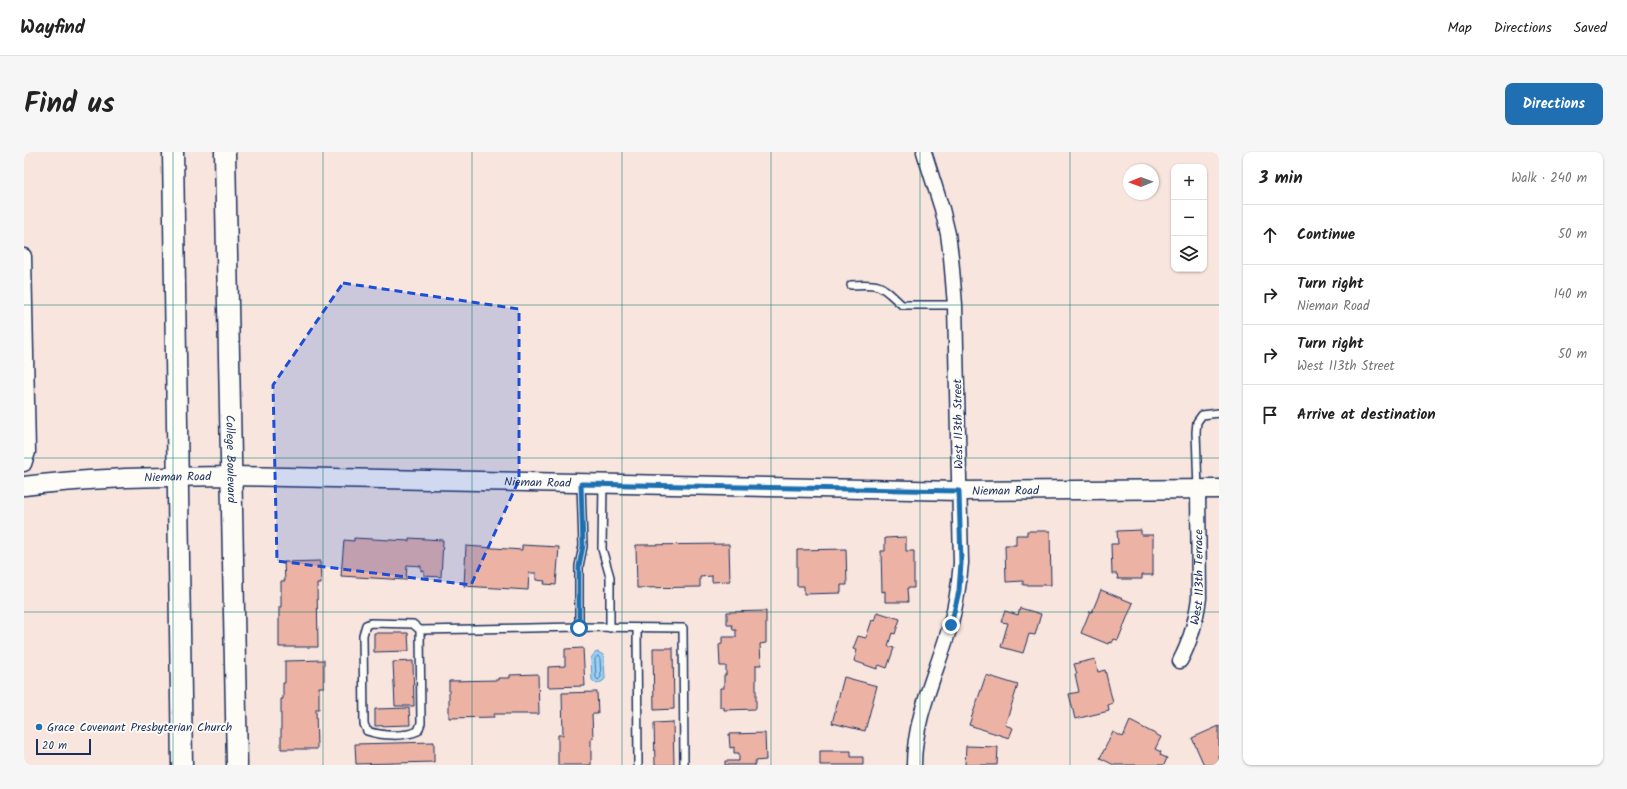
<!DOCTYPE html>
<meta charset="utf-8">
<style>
:root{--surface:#fff;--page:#f6f6f6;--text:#222;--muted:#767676;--line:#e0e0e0;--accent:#1f6fb2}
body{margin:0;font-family:Kalam,sans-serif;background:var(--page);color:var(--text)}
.controls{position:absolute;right:12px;top:12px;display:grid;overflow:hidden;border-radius:8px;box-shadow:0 1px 3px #0004}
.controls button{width:36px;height:36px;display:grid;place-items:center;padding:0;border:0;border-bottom:1px solid var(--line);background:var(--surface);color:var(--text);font:20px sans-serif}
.compass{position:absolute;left:1099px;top:12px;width:36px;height:36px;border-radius:50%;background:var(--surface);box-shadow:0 1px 3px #0004;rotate:269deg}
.scale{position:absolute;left:12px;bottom:10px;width:55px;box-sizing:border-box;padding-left:4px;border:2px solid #1b2f5e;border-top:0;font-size:11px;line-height:14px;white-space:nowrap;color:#1b2f5e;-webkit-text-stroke:3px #fdfcf7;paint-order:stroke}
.stop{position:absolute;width:12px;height:12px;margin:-9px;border:3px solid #1f6fb2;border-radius:50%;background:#fff}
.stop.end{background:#1f6fb2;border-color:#fff;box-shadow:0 1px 4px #0008}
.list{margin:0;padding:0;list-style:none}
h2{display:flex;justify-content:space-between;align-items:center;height:52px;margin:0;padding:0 16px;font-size:17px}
h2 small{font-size:13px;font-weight:400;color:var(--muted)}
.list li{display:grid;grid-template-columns:26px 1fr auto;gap:12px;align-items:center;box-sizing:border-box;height:60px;padding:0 16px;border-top:1px solid var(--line)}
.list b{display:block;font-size:15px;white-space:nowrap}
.list p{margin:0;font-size:13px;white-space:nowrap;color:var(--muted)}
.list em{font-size:13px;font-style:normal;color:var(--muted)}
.icon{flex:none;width:22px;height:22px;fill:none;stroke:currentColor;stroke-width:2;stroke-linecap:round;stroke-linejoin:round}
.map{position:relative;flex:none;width:1195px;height:613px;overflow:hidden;border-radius:8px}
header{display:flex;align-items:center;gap:24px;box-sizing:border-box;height:56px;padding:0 20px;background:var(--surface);border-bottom:1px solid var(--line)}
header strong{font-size:19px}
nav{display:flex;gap:22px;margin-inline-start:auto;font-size:14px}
.intro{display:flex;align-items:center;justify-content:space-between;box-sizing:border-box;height:96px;padding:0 24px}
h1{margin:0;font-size:28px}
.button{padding:10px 18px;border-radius:8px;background:var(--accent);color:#fff;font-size:14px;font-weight:700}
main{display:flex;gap:24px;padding:0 24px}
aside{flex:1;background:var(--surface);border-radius:8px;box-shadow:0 1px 3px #0004}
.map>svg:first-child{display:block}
.water{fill:#97d1f7;stroke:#6590ba}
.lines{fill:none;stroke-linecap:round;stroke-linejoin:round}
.shore{stroke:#4d709b;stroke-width:1}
.building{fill:#ecb3a5;stroke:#1b2f5e}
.service-casing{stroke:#1b2f5e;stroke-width:10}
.minor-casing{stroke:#1b2f5e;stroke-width:17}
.tertiary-casing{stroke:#1b2f5e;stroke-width:21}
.secondary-casing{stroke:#1b2f5e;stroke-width:23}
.service{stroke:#fdfcf7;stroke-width:7}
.minor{stroke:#fdfcf7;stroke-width:14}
.tertiary{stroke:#fdfcf7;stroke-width:18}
.secondary{stroke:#fdfcf7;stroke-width:20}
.route{stroke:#1f6fb2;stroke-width:5}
.marked{fill:#1d4ed8;fill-opacity:0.2;stroke:#1d4ed8;stroke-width:3;stroke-dasharray:8 5;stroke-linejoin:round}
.grid{fill:none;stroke:#0f766e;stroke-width:1;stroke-opacity:0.55}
.poi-dot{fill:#1f6fb2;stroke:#fdfcf7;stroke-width:1.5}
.labels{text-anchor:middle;stroke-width:4;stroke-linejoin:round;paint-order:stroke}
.street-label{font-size:12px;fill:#1b2f5e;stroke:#fdfcf7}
.poi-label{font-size:12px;fill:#1b2f5e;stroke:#fdfcf7;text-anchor:start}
</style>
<header>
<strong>Wayfind</strong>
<nav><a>Map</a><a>Directions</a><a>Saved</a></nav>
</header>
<div class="intro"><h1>Find us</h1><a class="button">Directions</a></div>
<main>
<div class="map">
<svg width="1195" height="613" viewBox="0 0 1195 613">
<rect width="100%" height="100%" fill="#f8e6de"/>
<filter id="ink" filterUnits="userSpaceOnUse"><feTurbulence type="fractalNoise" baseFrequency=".025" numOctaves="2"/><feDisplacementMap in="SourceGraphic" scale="8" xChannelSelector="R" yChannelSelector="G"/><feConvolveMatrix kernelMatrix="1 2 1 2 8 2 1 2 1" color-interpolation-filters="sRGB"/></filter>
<g filter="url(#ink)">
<polygon class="water" points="574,500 579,503 580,506 581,527 579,529 573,532 568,528 567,506 571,501"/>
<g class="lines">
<polygon class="shore" points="574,504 576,507 577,525 574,528 572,526 571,507"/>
</g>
<g class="building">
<polygon points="1117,378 1117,383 1129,383 1129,423 1118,423 1118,427 1094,427 1093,422 1088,422 1087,392 1094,392 1093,379"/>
<polygon points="1003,379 1026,379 1027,433 999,433 999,429 982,430 981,393 992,393 992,383 1003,383"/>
<polygon points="882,385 882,399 890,399 890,436 883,436 884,450 861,450 861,439 858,440 857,399 861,399 861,386"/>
<polygon points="330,386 385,389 385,386 419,388 417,425 400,424 400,419 397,419 397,414 383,413 382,428 317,424 320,388 330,389"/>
<polygon points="705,392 706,429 688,430 688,424 676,425 676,435 613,436 612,393"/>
<polygon points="498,393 535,395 532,433 520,432 521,429 512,428 512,421 505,421 504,438 440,434 442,394 498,398"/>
<polygon points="822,397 823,433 817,433 817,441 780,442 780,434 773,434 773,398"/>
<polygon points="296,409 297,432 293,432 294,495 255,495 255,455 257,455 257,429 261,429 260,410"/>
<polygon points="1077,438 1109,451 1094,488 1090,487 1088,491 1085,490 1084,492 1057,481 1066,459 1068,460"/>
<polygon points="996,456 1017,462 1011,483 1005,482 999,501 977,495 984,471 977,470 981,459 994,463"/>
<polygon points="742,459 742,491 736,492 737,513 732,513 732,557 700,558 700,555 696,555 696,536 700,536 700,523 702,523 702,514 696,514 695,493 698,492 698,485 712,485 712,478 709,478 708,473 703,473 703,460"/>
<polygon points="853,460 876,467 871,482 868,481 864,494 870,496 863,516 855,513 853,517 830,509 833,498 829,497 834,484 842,486 848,468 850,469"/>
<polygon points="350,481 384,481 385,499 350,500"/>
<polygon points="559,496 561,534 524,535 524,515 541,514 541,497"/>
<polygon points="629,496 649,496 650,557 630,558"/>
<polygon points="1071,507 1074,520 1081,518 1089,551 1084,553 1085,559 1051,567 1045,542 1055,540 1051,522 1053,522 1050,512"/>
<polygon points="300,508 300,535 295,535 295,557 292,557 293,597 257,597 257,547 259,547 259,531 261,531 261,509"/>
<polygon points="389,509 390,554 371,554 369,510"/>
<polygon points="514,522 515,562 470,562 470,565 425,566 425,529 474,528 474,526 486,526 486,523"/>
<polygon points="962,523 994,533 981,573 989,576 985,586 945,573"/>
<polygon points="820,525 853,534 841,579 808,571"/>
<polygon points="573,540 574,562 568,562 569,586 567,587 567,613 534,613 534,583 539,583 538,541"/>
<polygon points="385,556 386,573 351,574 351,557"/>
<polygon points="1106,569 1137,585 1131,597 1137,600 1136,603 1143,606 1140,613 1090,613 1076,606 1089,580 1099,585"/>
<polygon points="649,570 650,613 631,613 630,571"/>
<polygon points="1195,574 1195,613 1180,613 1168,586"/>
<polygon points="741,581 742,608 731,609 731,613 701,613 701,609 715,609 715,601 710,601 710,595 706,596 705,582"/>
<polygon points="410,590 410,610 332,612 331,592"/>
<polygon points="942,594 974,595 973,613 941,613"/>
<polygon points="796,599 827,599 827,605 839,605 839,613 796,613"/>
</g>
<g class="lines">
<defs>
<g id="service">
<path d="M827,133C858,131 856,133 878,153H931"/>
<polyline points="579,332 578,397 586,425 586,476"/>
<polyline points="1174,338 1172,280 1173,270 1178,263 1195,261"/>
<polyline points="555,475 555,414 559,394 557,332"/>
<polyline points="613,476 614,613"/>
<path d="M396,478L397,571L394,579C380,585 358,584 343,579L340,572L339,483L342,473L347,471L389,472L396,478L555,475L659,476L660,613"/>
</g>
<g id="minor">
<polyline points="0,104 4,300 0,312"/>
<path id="s1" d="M1156,509C1167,489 1172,468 1175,446L1174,338"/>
<path d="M890,613C890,565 913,520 926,474C932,454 935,433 937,411L931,153L927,105L924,82L918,57L900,0"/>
</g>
<g id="tertiary">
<path id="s2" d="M0,334C69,325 138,325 207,324L935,339L1195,337"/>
</g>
<g id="secondary">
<polyline points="149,0 158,613"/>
<path id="s3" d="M201,0L213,613"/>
</g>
</defs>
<use href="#service" class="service-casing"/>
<use href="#minor" class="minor-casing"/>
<use href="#tertiary" class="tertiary-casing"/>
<use href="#secondary" class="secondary-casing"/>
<use href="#service" class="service"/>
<use href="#minor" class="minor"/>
<use href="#tertiary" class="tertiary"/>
<use href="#secondary" class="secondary"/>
</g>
</g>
<g class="lines" filter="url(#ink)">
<polyline class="route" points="555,476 555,414 559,394 557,332 935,339 937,411 935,439 927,473"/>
</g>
<path class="marked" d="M319,131L495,157V328L447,433L253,409L249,233Z"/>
<path class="grid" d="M149,0V613M299,0V613M448,0V613M598,0V613M747,0V613M896,0V613M1046,0V613M0,153H1195M0,306H1195M0,460H1195"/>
<circle class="poi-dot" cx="15" cy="575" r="4"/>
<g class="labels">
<g class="street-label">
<text transform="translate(934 272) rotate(-91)" y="4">West 113th Street</text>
<text dy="4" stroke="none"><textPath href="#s3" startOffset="307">College Boulevard</textPath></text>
<text dy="4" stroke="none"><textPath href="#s2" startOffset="154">Nieman Road</textPath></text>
<text dy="4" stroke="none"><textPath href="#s2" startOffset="514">Nieman Road</textPath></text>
<text dy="4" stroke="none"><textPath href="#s2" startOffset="982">Nieman Road</textPath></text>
<text dy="4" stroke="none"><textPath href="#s1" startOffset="87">West 113th Terrace</textPath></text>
</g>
<g class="poi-label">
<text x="23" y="579">Grace Covenant Presbyterian Church</text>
</g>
</g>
</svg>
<div class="controls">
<button>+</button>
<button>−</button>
<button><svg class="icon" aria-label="layers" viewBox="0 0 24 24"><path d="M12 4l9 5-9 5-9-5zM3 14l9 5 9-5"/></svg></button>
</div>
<svg class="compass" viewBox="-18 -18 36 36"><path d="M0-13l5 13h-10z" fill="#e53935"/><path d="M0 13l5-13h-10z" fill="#767676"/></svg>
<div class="scale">20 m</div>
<div class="stop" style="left:555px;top:476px"></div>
<div class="stop end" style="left:927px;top:473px"></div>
</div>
<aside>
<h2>3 min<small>Walk · 240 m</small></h2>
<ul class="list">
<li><svg class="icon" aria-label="ahead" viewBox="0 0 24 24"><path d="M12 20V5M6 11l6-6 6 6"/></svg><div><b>Continue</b></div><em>50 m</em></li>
<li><svg class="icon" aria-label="right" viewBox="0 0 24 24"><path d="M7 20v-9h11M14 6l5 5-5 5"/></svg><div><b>Turn right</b><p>Nieman Road</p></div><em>140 m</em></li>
<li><svg class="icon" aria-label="right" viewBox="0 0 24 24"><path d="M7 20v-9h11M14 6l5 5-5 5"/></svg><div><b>Turn right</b><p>West 113th Street</p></div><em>50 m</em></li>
<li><svg class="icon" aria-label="arrive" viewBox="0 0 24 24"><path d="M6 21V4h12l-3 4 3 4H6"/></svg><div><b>Arrive at destination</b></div></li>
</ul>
</aside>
</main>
